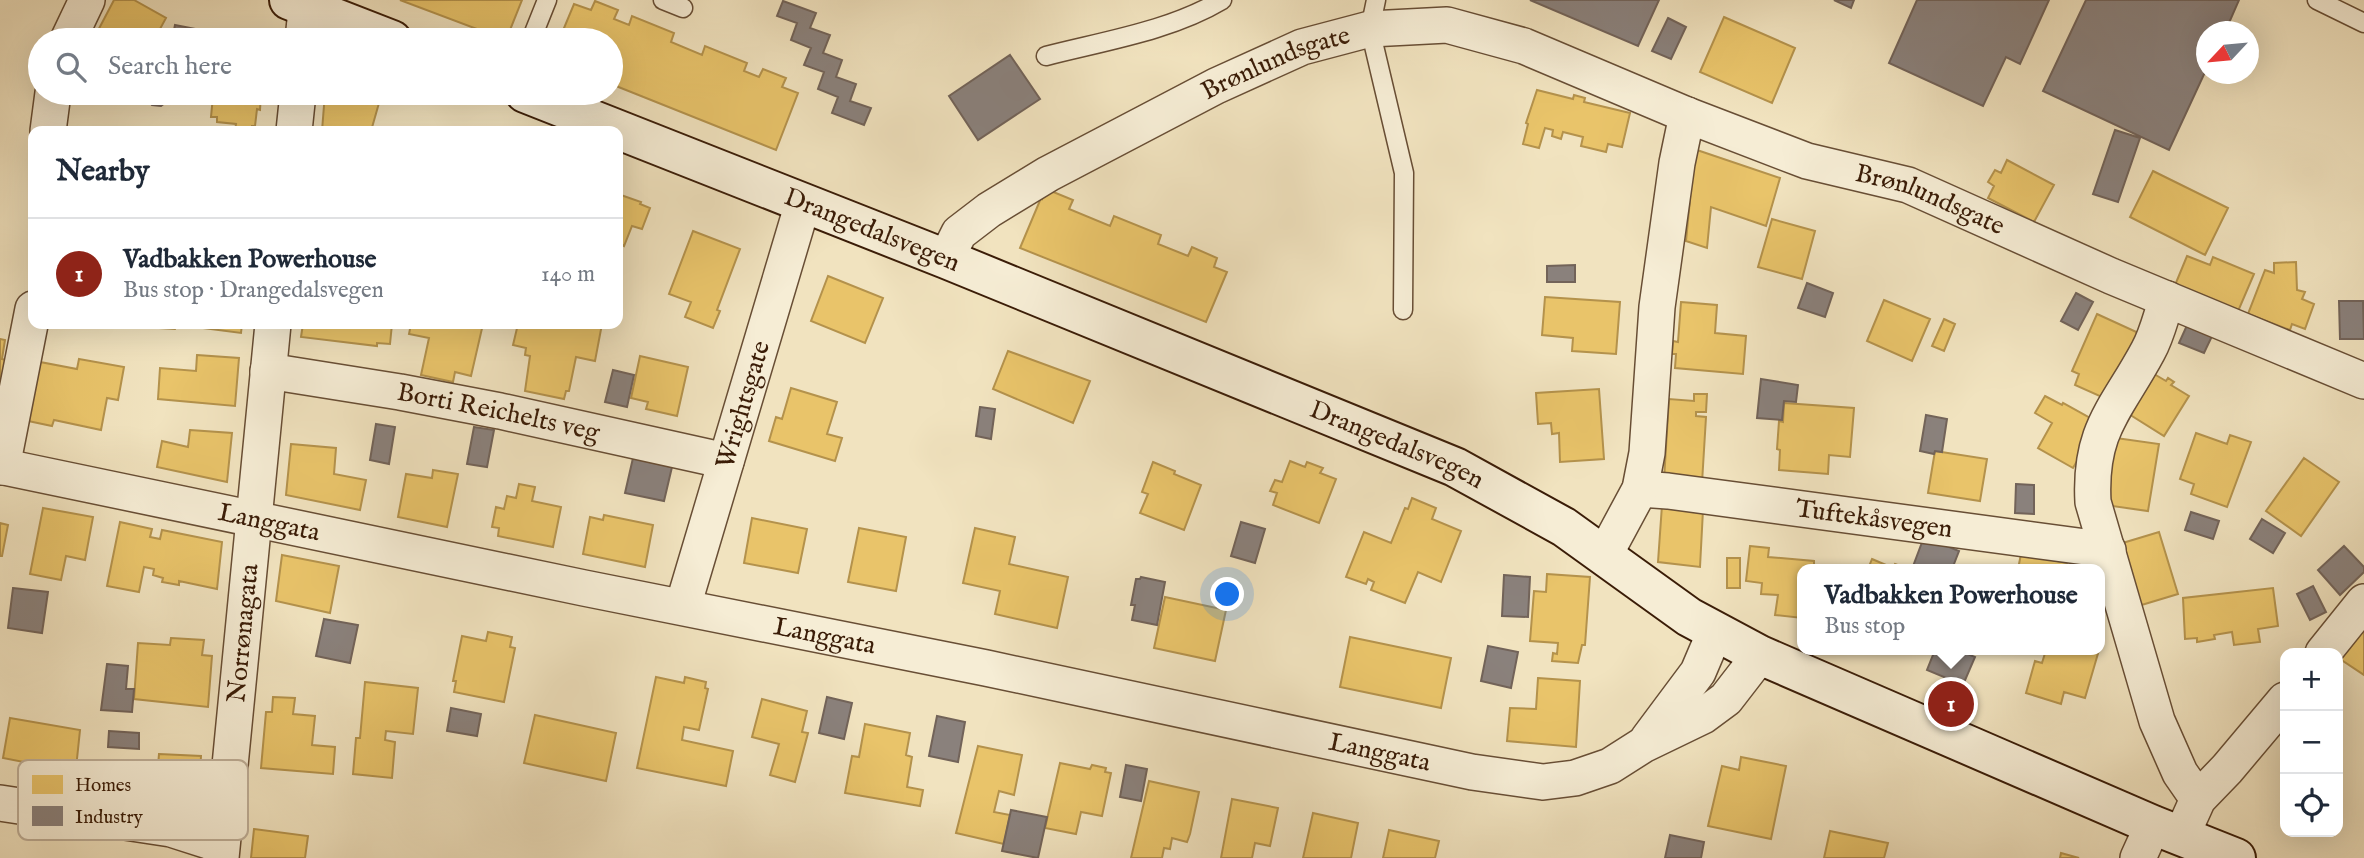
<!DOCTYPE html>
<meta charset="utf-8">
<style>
body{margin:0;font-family:"IM FELL English",serif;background:#f6f6f7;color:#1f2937}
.controls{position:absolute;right:21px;bottom:21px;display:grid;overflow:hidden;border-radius:14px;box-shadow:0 7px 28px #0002}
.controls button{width:63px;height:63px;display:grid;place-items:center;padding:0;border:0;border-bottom:2px solid #e0e1e3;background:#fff;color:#1f2937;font:35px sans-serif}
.compass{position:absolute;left:2196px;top:21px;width:63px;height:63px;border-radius:50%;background:#fff;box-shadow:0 7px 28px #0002;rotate:244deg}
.you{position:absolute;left:1228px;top:595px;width:24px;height:24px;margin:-18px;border:5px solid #fff;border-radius:50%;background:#1a73e8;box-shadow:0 0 0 10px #1a73e833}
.badge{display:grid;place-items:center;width:46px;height:46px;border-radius:50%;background:#8f2418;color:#fff;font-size:23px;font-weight:700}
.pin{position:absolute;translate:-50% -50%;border:4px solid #fff;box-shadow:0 2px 7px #0006}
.popup{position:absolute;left:1797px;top:564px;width:308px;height:91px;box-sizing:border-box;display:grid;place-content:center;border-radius:14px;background:#fff;filter:drop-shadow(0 2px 5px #0005);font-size:23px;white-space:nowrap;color:#747a83}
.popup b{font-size:26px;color:#1f2937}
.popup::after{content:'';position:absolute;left:50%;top:100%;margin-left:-14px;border:14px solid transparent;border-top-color:#fff}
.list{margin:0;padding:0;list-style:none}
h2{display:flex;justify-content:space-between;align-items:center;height:91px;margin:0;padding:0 28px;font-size:30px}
h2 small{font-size:23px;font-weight:400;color:#747a83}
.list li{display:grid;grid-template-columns:46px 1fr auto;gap:21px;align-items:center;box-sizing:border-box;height:112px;padding:0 28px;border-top:2px solid #e0e1e3}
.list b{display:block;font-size:26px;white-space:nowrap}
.list p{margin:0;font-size:23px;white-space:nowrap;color:#747a83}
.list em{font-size:23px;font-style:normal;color:#747a83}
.icon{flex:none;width:38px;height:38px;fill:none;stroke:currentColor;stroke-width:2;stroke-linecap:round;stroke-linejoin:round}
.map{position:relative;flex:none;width:2364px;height:858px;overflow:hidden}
.search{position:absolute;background:#fff;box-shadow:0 7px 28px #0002;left:28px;top:28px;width:595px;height:77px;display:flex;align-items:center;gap:18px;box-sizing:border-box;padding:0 24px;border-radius:38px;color:#747a83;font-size:26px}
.panel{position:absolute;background:#fff;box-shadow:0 7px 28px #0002;left:28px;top:126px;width:595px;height:203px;border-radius:14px}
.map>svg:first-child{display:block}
</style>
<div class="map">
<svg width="2364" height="858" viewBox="0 0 2364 858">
<rect width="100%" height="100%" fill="#f1e3bf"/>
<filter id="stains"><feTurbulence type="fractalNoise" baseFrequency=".00286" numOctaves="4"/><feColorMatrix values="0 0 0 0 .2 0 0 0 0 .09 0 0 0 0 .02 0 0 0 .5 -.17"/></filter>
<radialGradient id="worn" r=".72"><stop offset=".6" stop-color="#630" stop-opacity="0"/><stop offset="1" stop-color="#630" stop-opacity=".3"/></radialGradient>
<path fill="#e9c46a" stroke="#b4924c" stroke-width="2" d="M114,0H134L166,18L154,40H93Z
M400,0H522L506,40Z
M595,1L618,10L614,19L629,25L632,16L674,33L671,42L702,55L705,46L747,63L744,71L759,77L763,69L786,78L782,87L798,93L776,150L611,84V40H559L574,4L591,10Z
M1724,17L1795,48L1772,103L1700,72Z
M1537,90L1573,99L1574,95L1585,98L1584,102L1630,113L1622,147L1608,144L1606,152L1581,146L1583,137L1563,132L1561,139L1552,136L1553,130L1545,128L1539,148L1523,144L1528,124L1526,123Z
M219,93H261L260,110L257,109L255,126H252V131H235L236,124L217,122V117H211L213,96H219Z
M325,93H341L379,103L371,131H322Z
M1694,149L1780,178L1766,226L1711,207L1707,248L1686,241L1690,200L1687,199Z
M2007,160L2054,185L2034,222L1988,198L1994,186L1988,182L1995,170L2001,173Z
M2153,171L2228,208L2205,255L2130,217Z
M1046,189L1073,200L1069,209L1110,226L1114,216L1161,235L1158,244L1188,256L1192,247L1217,258L1214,267L1227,272L1206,322L1020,248L1041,198L1042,199Z
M618,194L641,202L640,204L650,208L642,229L632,226L624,246L618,243Z
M1772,219L1815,231L1802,279L1758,267Z
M693,231L740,249L717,310L720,311L713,328L685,317L691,302L669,294Z
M2187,256L2210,265L2213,257L2254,274L2236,316L2173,290Z
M2296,262L2297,290L2305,292L2302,299L2314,304L2305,329L2292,324L2290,330L2248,314L2265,270L2274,273V263Z
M828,276L883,298L865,343L811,321Z
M1545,297L1620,302L1616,354L1572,351L1573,338L1542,335Z
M1884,300L1930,319L1912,361L1867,341Z
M1681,302L1717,305L1715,333L1746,336L1743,374L1675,368L1676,354H1672L1673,341L1678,342Z
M2097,314L2143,335L2113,402L2075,385L2079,374L2072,371Z
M1944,319L1955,324L1944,351L1932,346Z
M143,324H242L241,333L203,328L176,327L175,329L143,327Z
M303,324H392L390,344L377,343V346L301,337Z
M411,324H483L471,376L455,372L453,382L421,375L429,338L409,334Z
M518,324H602L595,361L576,357L569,391H566L564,399L525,391L530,356L525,355L526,348L513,345Z
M0,339L5,340L2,359L6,360L0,397Z
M1008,351L1090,381L1073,423L993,389Z
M197,355L239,358L235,406L158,399L160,368L196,371Z
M640,356L688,367L677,416L646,409L648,402L631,398Z
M79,359L124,367L118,400L107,398L101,430L54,420L52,426L28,421L40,362L77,369Z
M2149,371L2166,381L2168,378L2174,382L2171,385L2189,396L2164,436L2124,411Z
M791,388L837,402L827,434L842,438L835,461L769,441L776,417L782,419Z
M1599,389L1604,459L1560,462L1559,433L1552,434L1551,423L1538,424L1536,393Z
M1694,394H1707L1706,412H1696V416L1706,417L1702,483L1664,480L1669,399L1694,401Z
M2045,396L2062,405L2063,403L2099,423L2073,468L2038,448L2052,423L2035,413Z
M1784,403L1854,408L1850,457L1829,455L1828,474L1779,470L1780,450L1777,449L1779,421L1783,422Z
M190,430L232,433L227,482L157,467L162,441L188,447Z
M2196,433L2227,444L2230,435L2251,442L2227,507L2191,494L2194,484L2180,479Z
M2116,438L2159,444L2148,511L2105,505Z
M291,444L336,448L334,474L366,480L360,510L286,495Z
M1935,451L1987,459L1980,501L1928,493Z
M2304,458L2339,482L2301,536L2266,511Z
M1290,461L1305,467L1307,462L1323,468L1320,473L1336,479L1319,523L1273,505L1277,493L1270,491L1275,480L1282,482Z
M1153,462L1175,471L1174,474L1201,485L1184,530L1140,513L1148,494L1142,492Z
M433,470L458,474L447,527L398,517L406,474L432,478Z
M519,484L535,487L532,501L561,507L553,547L498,536L499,528L492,527L496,507L504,509L507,496L516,498Z
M1412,498L1436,508L1432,519L1461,531L1441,582L1418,572L1405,603L1371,590L1374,582L1368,579L1366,584L1346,577L1364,532L1391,543L1405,508L1408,509Z
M1662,505L1703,510L1700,567L1658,562Z
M43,508L93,517L85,560L66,556L61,580L30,574Z
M604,515L653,525L645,567L583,554L590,517L603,520Z
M752,518L807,529L798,573L744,563Z
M120,522L152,529L150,537L160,539L162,530L222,542L217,589L179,581V585L162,582L163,578L153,575L154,569L144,567L139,592L107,586Z
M0,523L8,525L2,556H0Z
M859,528L906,537L896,591L848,582Z
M975,528L1015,537L1009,564L1068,577L1057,628L995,614L1000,591L963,583Z
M2159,532L2178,594L2135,607L2116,545Z
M1750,546L1769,548L1768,557L1814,561V569H1802V618L1775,615L1778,595L1761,594L1762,583L1746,581Z
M2021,554L2067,563L2066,569H2018Z
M282,555L339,566L330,613L276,601Z
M1727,558H1740V588H1727Z
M1872,559L1893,568L1895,564L1906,568L1868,569Z
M1547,574L1590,577L1585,645H1582L1578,663L1552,661L1553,653L1557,654L1558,643L1530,641L1534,591L1546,592Z
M2273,588L2278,626L2258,629L2260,642L2234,645L2232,632L2214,635L2215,639L2197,642V638L2185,639L2183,598Z
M1165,597L1226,610L1215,661L1154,648Z
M2364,624V675L2340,659Z
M488,632L512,637L510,647L515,648L504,702L454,692L456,681H453L462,636L486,641Z
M1350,637L1451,658L1441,708L1340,687Z
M171,638L204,640L202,655L212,656L208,707L134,699L138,643L170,645Z
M2046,650H2099L2085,698L2064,692L2061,704L2026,693L2035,661L2042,663Z
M656,677L684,683L685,677L706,682L705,688L708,689L699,730L684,727L682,740L733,751L726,786L637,768Z
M1538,678L1580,681L1576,747L1507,741L1510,708L1536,709Z
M365,682L418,688L413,734L386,731L385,740L395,742L392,778L353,774L356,738H360Z
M273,697L295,698L293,714L315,716L312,745L335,747L333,774L261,768L266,712H272Z
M762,699L807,711L802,732L808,733L795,782L770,775L779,744L752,737Z
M535,715L616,733L606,781L524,763Z
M10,718L80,730L75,778L27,771L29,763L3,758Z
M865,724L910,733L906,755L912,757L907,787L923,790L920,806L845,793L852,756L859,757Z
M978,746L1022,755L1014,795L999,791L994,812L1010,815L1004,844L956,833Z
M159,754L201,756L198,806L129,799L131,775L157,777Z
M1741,757L1786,766L1771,839L1708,826L1722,766L1739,770Z
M1060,763L1090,769L1092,765L1106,768L1105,772L1111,773L1102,816L1081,812L1076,834L1045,828Z
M1149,781L1199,792L1190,834L1187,842L1172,838L1170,849L1164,848L1162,858H1131Z
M1232,799L1278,808L1270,846L1255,843L1252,858H1221Z
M1313,813L1358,823L1351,858H1303Z
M254,829L308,836L305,858H251Z
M1389,830L1439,841L1435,858H1383Z
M1830,831L1888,843L1884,858H1824Z
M2061,853L2079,858H2060Z"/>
<path fill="#8a817c" stroke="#726359" stroke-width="2" d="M1530,0H1659L1638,46Z
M1834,0H1854L1851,8Z
M1917,0H2049L2020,64L2006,57L1983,106L1889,63Z
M2086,0H2239L2225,32H2206V70L2169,150L2043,91Z
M783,1L816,13L810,28L830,35L823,53L842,60L836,77L856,84L850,101L871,108L864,125L832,113L838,97L818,89L824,72L804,65L811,48L791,40L797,23L777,16Z
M1668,18L1686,27L1671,59L1652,51Z
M175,25L211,32L209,40H172Z
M1010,55L1040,99L978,140L949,96Z
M145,93H171L170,99L161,106L152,105L145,96Z
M2115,130L2140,138L2118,202L2093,194Z
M1575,265V282H1547V266Z
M1807,283L1833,293L1825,317L1798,308Z
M2076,293L2093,302L2078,330L2061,321Z
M2339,301H2363L2364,339H2340Z
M2188,323L2213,334L2204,353L2179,343Z
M613,370L634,375L627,407L605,402Z
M1761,379L1798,385L1796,402L1784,401L1782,420L1757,418Z
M980,407L995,409L991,439L976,436Z
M1926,415L1947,419L1942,452L1935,451L1934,454L1920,451Z
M376,424L395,427L389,464L370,460Z
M474,427L494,430L487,467L467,464Z
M633,458L672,467L664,501L625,493Z
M2016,484L2034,485V514L2015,513Z
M2191,512L2219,521L2213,539L2185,530Z
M2262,519L2285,533L2273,553L2250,539Z
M1241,522L1265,529L1255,563L1231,556Z
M1924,537L1959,551L1952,569H1912Z
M2344,546L2364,567V572L2340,595L2318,570Z
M1504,575L1530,577L1528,617L1502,616Z
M1141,577L1165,582L1157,625L1132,620L1135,605H1131L1136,579H1140Z
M2313,586L2326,612L2310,620L2297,594Z
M13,588L48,592L42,633L8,628Z
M324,619L358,625L350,663L316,656Z
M1488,646L1518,652L1511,688L1481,681Z
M1935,650H1958L1975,657L1963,685L1927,670Z
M107,664L128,666L126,689H134L132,712L101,710Z
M827,697L852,703L844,739L819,733Z
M451,708L481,714L477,736L447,731Z
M937,716L965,722L958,762L929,756Z
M109,731L139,733V749L108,747Z
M1126,765L1147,769L1141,801L1120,797Z
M1011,810L1047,817L1038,858L1002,851Z
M1670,835L1704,842L1701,858H1665Z"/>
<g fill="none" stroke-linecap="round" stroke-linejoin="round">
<g stroke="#684e35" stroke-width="21">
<path id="lane" d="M663,0L683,8
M1376,0L1370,29L1404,173L1403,310
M2317,0L2364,23
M531,40L547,0
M1046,56C1104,41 1170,31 1222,0"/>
</g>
<g stroke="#684e35" stroke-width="38">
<g id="street">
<path d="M68,40L87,0"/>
<path d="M303,40L307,0"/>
<path d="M48,131L53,93"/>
<path d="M294,131L298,93"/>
<path id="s1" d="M946,259L959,233L989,210L1048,174L1216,86L1302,47L1370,29L1447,25L1524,46L1687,115L1807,161L1908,185L2111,276L2364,381"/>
<path d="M2167,299C2161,316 2157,335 2148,351C2117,409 2089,429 2093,502L2157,721L2180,773L2198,799"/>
<path id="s2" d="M268,371L400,392L500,411L726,461"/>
<path id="s3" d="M0,466L584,588L986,668L1472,772L1543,782L1575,778L1610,766L1643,745L1703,716L1726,699L1760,655"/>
<path d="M2,467L33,309"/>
<path id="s4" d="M1640,489L1668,491L2108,550"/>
<path d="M1605,554L1640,489L1647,453L1657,307L1677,163L1687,115"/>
<path id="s5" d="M683,606L803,203"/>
<path d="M2323,653L2364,602"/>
<path d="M1648,739L1698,672L1715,632"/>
<path d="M0,803L171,829L221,845"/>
<path d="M2189,819L2198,799L2227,769L2285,700"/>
<path id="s6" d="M221,858L273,324"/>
<path d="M2138,858L2153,825"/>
</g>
</g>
<g stroke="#3a1c07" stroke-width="42">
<g id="secondary">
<path d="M289,0L392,40"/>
<path id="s7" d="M525,93L946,259L1455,467L1564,527L1689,617L1760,655L2153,825L2236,858"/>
</g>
</g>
<use href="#lane" stroke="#f6edd5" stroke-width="18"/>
<use href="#street" stroke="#f6edd5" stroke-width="35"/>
<use href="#secondary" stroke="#f6edd5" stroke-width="38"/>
</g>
<g text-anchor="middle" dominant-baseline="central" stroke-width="7" stroke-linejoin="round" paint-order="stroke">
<g font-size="26" fill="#3a1c07" stroke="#f6edd5">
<text stroke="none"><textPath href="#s1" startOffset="390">Brønlundsgate</textPath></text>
<text stroke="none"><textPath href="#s1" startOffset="1082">Brønlundsgate</textPath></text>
<text stroke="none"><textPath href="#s7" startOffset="373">Drangedalsvegen</textPath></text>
<text stroke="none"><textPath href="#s5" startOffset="210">Wrightsgate</textPath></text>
<text stroke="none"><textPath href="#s2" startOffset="234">Borti Reichelts veg</textPath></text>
<text stroke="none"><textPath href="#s7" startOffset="940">Drangedalsvegen</textPath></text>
<text stroke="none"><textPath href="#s4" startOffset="236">Tuftekåsvegen</textPath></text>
<text stroke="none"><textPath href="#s3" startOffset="275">Langgata</textPath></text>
<text stroke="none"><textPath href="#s6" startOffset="226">Norrønagata</textPath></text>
<text stroke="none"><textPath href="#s3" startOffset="842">Langgata</textPath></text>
<text stroke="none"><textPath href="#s3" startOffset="1409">Langgata</textPath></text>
</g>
</g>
<rect x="18" y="760" width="230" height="80" rx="10" fill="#f6edd5" stroke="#beae97" stroke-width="2"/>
<rect x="32" y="775" width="31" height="19" fill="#e9c46a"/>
<rect x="32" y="806" width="31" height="20" fill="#8a817c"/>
<g font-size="19" fill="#3a1c07">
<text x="75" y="791">Homes</text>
<text x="75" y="823">Industry</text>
</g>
<rect width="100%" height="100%" filter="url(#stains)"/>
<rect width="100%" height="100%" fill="url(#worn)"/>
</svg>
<div class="controls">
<button>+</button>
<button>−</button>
<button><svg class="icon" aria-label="locate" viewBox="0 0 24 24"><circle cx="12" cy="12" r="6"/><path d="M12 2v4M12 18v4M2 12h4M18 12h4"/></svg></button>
</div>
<svg class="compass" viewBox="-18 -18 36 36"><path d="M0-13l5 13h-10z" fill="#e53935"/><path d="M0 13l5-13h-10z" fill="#747a83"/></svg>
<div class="you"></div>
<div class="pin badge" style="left:1951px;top:704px">1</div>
<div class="popup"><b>Vadbakken Powerhouse</b>Bus stop</div>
<div class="search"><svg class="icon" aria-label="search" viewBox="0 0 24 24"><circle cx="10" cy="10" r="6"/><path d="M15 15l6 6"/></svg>Search here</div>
<section class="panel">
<h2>Nearby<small></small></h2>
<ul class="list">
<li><span class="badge">1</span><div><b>Vadbakken Powerhouse</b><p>Bus stop · Drangedalsvegen</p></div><em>140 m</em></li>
</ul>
</section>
</div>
